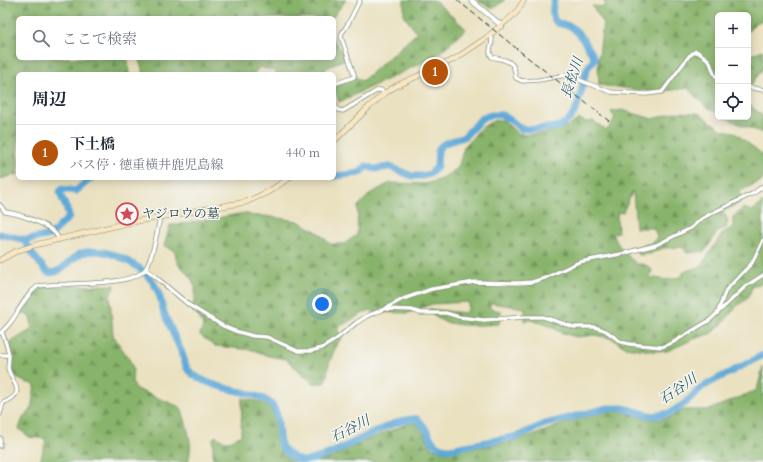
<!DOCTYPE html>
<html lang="ja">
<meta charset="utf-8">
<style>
body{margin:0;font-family:Cardo,"Noto Serif JP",serif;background:#f2f2f3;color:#1f2937}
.controls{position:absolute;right:12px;top:12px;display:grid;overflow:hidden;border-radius:6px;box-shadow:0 2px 10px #0003}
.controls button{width:36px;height:36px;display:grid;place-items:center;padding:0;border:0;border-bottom:1px solid #e0e1e3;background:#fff;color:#1f2937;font:20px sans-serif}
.you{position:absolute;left:322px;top:304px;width:14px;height:14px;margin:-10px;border:3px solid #fff;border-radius:50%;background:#1a73e8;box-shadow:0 0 0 6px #1a73e833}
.badge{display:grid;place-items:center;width:26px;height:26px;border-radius:50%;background:#b45309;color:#fff;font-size:13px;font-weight:700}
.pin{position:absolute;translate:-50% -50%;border:2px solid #fff;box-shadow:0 1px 4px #0006}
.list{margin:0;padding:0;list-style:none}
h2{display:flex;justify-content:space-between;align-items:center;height:52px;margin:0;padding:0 16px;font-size:17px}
h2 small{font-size:13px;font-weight:400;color:#747a83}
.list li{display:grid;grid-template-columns:26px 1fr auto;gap:12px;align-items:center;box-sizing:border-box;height:56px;padding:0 16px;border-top:1px solid #e0e1e3}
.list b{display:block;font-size:15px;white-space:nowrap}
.list p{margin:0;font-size:13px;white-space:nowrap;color:#747a83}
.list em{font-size:13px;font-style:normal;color:#747a83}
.icon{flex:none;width:22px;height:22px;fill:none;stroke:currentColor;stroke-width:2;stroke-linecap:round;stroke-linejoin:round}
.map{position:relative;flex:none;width:763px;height:462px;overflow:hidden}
.search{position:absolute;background:#fff;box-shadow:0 2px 10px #0003;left:16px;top:16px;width:320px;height:44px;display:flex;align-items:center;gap:10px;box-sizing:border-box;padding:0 14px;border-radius:6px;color:#747a83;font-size:15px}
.panel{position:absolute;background:#fff;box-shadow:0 2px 10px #0003;left:16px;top:72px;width:320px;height:108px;border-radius:6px}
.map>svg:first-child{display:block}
</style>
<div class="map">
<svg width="763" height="462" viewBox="0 0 763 462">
<defs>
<pattern id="forest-firs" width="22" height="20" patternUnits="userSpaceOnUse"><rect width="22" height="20" fill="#88b36b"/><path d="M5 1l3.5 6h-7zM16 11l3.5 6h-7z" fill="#6f9359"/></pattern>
</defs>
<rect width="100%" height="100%" fill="#f6f6f2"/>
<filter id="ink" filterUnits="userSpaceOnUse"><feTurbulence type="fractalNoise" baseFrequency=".025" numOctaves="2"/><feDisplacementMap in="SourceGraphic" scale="8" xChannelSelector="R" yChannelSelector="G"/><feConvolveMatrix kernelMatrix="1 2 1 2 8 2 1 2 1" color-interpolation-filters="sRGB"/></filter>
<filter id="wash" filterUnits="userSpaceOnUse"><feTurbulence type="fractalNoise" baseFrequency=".012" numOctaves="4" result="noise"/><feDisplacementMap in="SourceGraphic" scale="16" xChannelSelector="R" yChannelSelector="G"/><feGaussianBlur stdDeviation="0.9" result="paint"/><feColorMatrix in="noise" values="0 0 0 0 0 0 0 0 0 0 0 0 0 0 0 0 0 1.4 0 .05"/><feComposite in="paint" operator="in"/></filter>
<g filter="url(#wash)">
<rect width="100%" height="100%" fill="#eae1c0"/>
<path fill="url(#forest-firs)" stroke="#547850" d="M0,0H346L332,18H18V58H126L128,60L129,74H18V174L0,179Z
M404,0H434L466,29L436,56L339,102L334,86L353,75L362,81L417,33L404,16Z
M477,0H505L492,9Z
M605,0H763V20L755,23L748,32V15H718V113L705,106L687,88L657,92L599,85L598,64L603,22L592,6L604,7Z
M334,38L345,59L326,68L323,74H275L277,71L259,67L254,74H144L138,58H334Z
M763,50V68L748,89V56Z
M748,104L763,116V133L739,124L725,117H748Z
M622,110L653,119L676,112L699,113L722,130L734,132L763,155V180L740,191V203L723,212L728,220L726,228L718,231L705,251L687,253L683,247L663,248L650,254L639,255L636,247L652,243L657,237L654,228H636L633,191L623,212L617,213L618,232L612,234L620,247L636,264C643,264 647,264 652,270L650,277C664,280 670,281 683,276V272L701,266L723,233L733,227V217L743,208L752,211L763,202V283L753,286L747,299L737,306L722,324L710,334L694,339L667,351H652L625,347L611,338L594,335L577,337L562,333L545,324L530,320L525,321V308L490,303V309L501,311L499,324C482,325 452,328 437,318C434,316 431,312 429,309L465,313L468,309V302L432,304L408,313L373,312L370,310C358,315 348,322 337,328L342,337C337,345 332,354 329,364C326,373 330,374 324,383H313L286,359L269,356L253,350L215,346L200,335L203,326L199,317L192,308L195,298V286L189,275L177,263L175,251L164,246L170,225H176L245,213L253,216H265L298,221L319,233L330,244H344L357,235L358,206L371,193L390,183L425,184L439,180L458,168L464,147L481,128L493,121L503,120L517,133L525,135L546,133L569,126L579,119L586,122L593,121L607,130L615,118L611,112Z
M115,285L110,296L113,335L129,359L133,368L132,382L136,389L180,407L182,410C187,427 194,444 188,462H40L46,439L29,437L19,429L23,418L31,410L35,385C30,383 23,382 19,379C9,372 11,353 11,342L31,330C33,319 29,314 18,311L31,295L43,287Z
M763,367V462H317L331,458L359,443L410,423H416L421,428L432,448L446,452L506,443L537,434L573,420L609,411H621L642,417L657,420L672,417L683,410H709L757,390Z
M242,398C250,400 259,401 266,405C283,416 267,456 296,462H213V438L217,436C225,445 233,440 241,435Z"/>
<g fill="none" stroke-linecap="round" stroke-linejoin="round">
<path stroke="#5ea9d7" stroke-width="1" d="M291,456L293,462"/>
<path stroke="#5ea9d7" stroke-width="7" d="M334,176L360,173L366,166L375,169L390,167L412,176H422L430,174L437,167L438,150L441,146L445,143L464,137L482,118L491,115H502L512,121L521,129C532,129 554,130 563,124C582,113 580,86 587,69C589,65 592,62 595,59C589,49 580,32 570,26C564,24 557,25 554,19C551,13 553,6 554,0
M0,234L26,240L51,235L69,217C68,208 62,202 60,192L62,189L76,191L91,178
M24,240L34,256L47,272C60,277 71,257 82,253C102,247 123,257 139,268C148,275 157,286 160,297C162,303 162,309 165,315C170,327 176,340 182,353C184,358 185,366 188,370C201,384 229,389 247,393C255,396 265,397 271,404C282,417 276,431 281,445C284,452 295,459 302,461C323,462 373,430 396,423C403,421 410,418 417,419C432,430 427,449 450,449L518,436L545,424L608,408H623L653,416L670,413L684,404L702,387L763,355"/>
</g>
</g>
<g filter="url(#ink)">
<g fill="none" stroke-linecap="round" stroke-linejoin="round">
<g stroke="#848f7a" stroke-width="5">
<path id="minor" d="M491,35C495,45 486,50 492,57C498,59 509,59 513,66C515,69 515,74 516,78L522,81L539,80L566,75L611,92L646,94L662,92L689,56L696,51C700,54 706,57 709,61C713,67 712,74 718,79
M334,86L337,83L354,77V74L341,37L342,33L348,24L360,0
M748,87L763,90
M334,103L338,110L343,111L378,90H381L385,93
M0,205L5,212C19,214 55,225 59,240
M146,269L189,305L223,326L235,331L253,336L267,337L298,351H311L322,348L335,340L356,323L367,316L384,309L403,299L432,289L475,282L519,283L532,282L545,278L579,262L621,254L656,245L691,228L701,219L712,213L754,193L763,186
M386,309L412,310L420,313H446L459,317L484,320L525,317H543L574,327H594L601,329L606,331L621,342L629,344L662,347L672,343L710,320L746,286L763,275
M718,311L726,290L752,263L763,240
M0,333C17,321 21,298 38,286C61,282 134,288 146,268C153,257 156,237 159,223V217
M0,355H9
M0,414L3,403C29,392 11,383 8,368C8,364 9,360 9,356C8,348 5,340 2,332
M0,438V446"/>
</g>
<g stroke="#848f7a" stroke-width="6">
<path id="tertiary" d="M471,0L502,26"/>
</g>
<g stroke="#848f7a" stroke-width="6">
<path id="secondary" d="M334,141L369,107L385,93L396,86L455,59L486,38L516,13L524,0
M0,260L17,251L35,245L127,223L246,202L268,192L289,178"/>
</g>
<use href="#minor" stroke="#fff" stroke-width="3.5"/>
<use href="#tertiary" stroke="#fff" stroke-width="4.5"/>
<use href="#secondary" stroke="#f9e7c3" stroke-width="5"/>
<path stroke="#1f3d34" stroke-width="1" stroke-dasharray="6 3" stroke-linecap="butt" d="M457,0L522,53L609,121"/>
</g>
</g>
<defs>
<g id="sight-ring" transform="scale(1.15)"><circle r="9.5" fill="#f6f6f2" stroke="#d1495b" stroke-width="1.5"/><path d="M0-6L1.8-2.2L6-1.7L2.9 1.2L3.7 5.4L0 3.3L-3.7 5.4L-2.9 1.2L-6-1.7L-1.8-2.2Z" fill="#d1495b"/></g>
</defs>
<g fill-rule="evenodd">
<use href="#sight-ring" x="127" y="214"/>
</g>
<g text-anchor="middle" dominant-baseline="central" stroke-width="3" stroke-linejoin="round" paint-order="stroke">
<g font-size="13" fill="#1f3d34" stroke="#f6f6f2" text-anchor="start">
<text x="142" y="214">ヤジロウの墓</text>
</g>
<g font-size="14" font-style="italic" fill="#325d65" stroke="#f6f6f2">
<text transform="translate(572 78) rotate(-71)">長松川</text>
<text transform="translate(678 389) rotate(-34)">石谷川</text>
<text transform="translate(350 429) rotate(-27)">石谷川</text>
</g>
</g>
</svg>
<div class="controls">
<button>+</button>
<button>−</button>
<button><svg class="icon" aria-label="locate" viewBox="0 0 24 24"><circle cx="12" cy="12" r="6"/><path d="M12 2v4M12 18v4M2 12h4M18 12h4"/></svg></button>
</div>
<div class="you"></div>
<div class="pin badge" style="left:435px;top:72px">1</div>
<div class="search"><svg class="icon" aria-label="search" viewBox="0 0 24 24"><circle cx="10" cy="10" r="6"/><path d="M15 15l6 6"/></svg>ここで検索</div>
<section class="panel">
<h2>周辺<small></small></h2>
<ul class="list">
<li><span class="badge">1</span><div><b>下土橋</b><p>バス停 · 徳重横井鹿児島線</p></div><em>440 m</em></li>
</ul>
</section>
</div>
